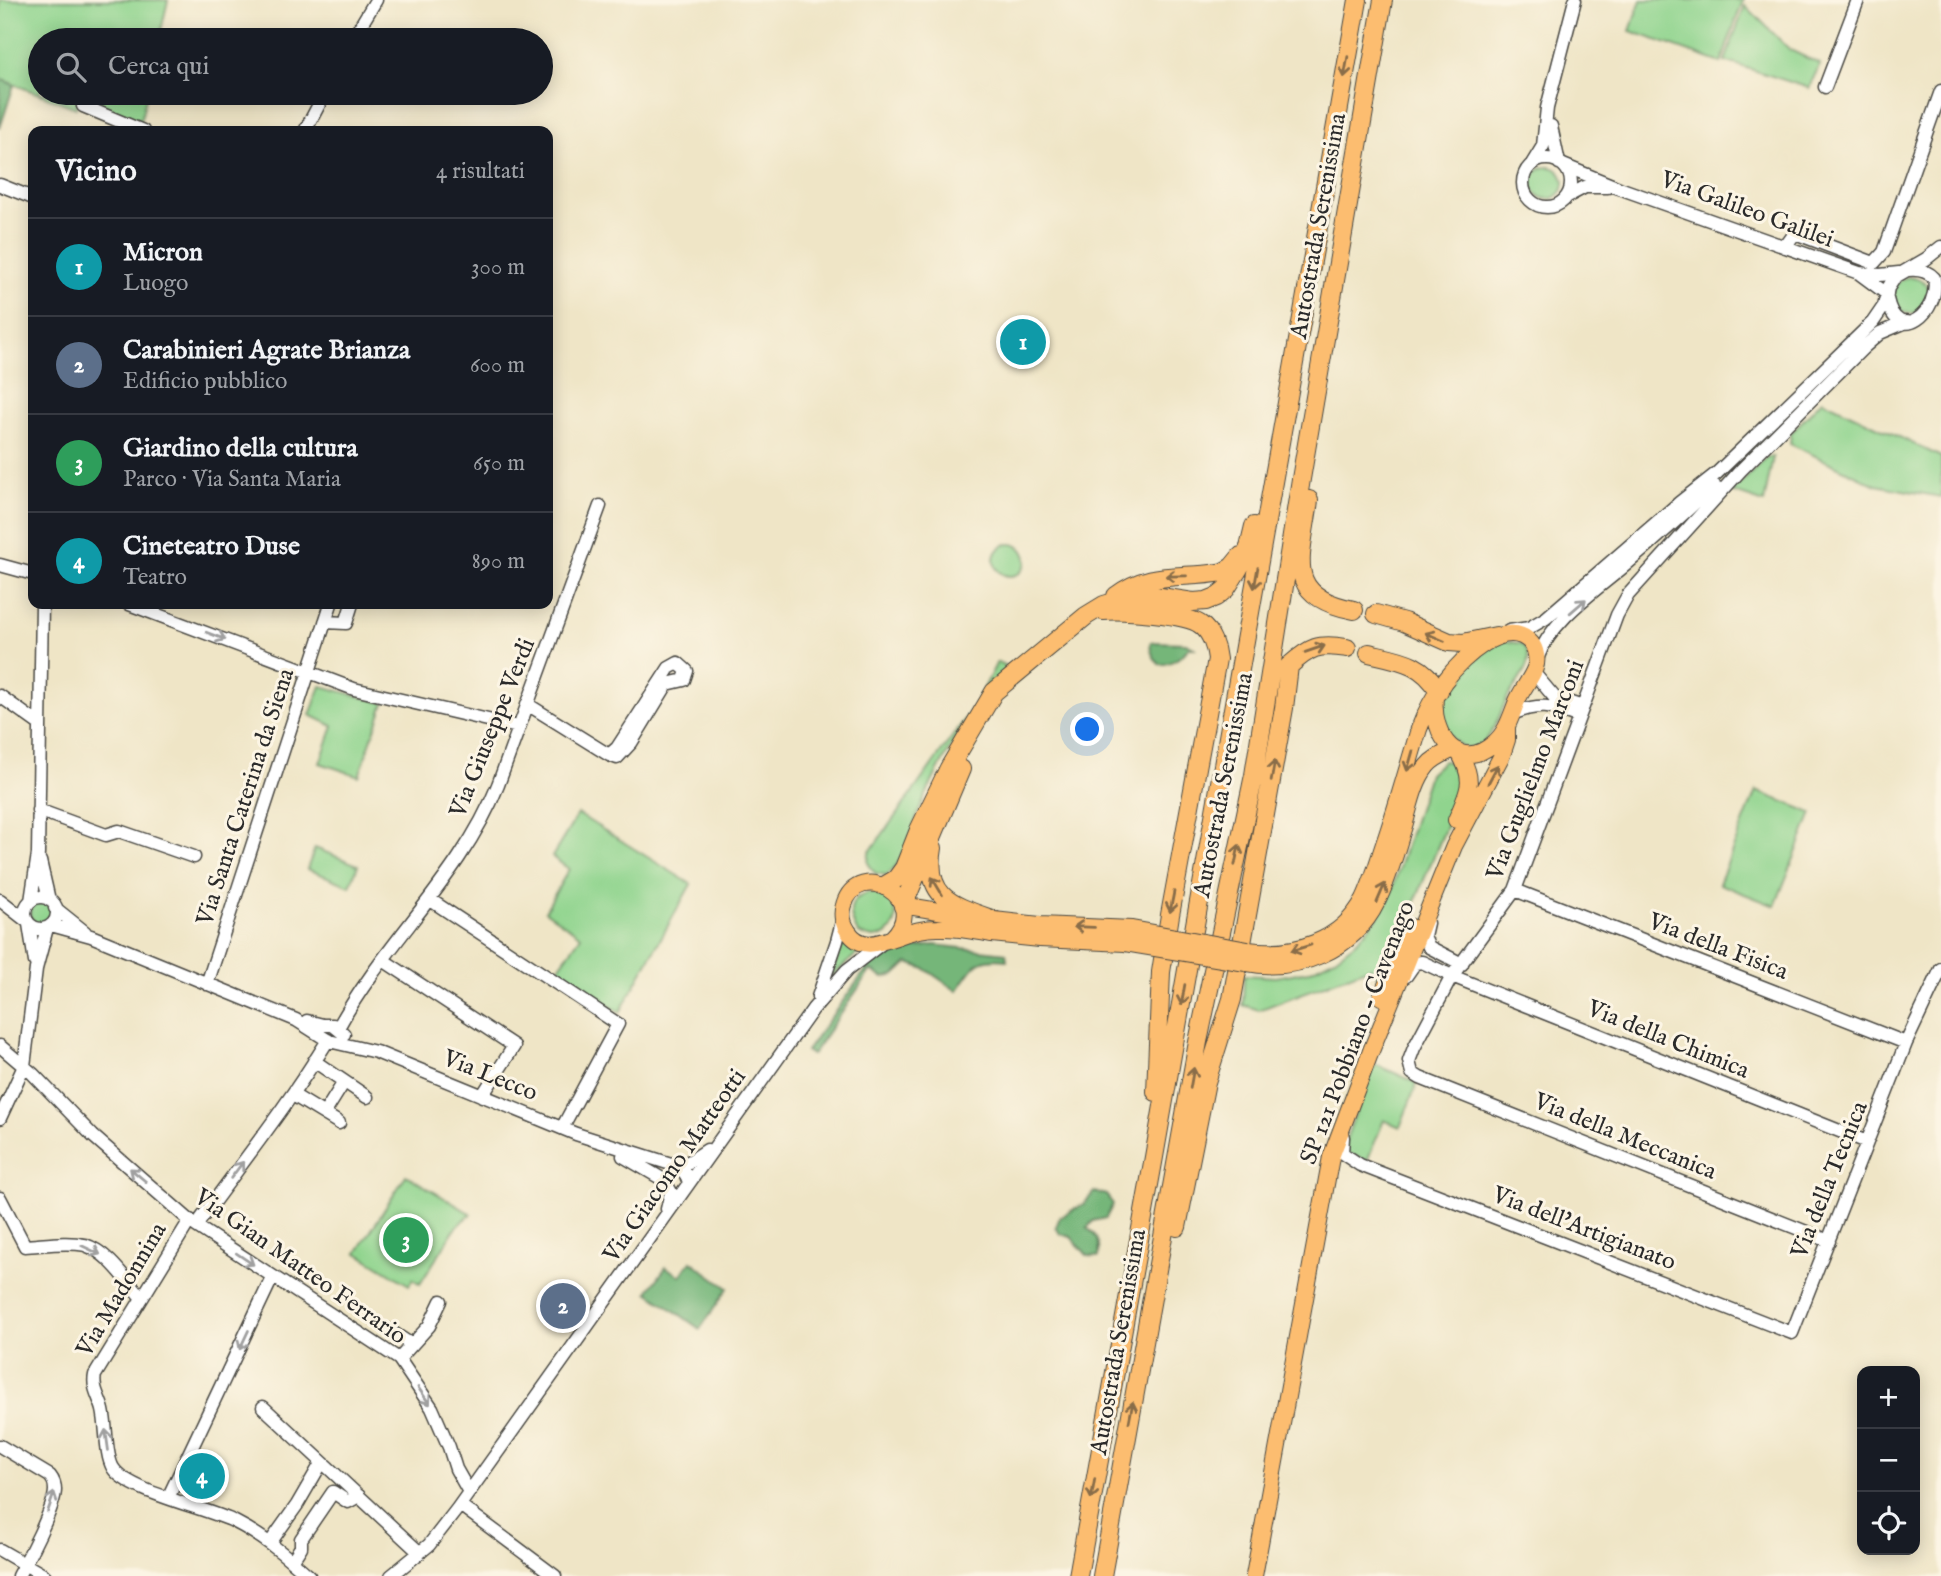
<!DOCTYPE html>
<html lang="it">
<meta charset="utf-8">
<style>
body{margin:0;font-family:"IM FELL English",serif;background:#242831;color:#f1f3f6}
.controls{position:absolute;right:21px;bottom:21px;display:grid;overflow:hidden;border-radius:14px;box-shadow:0 4px 18px #0003}
.controls button{width:63px;height:63px;display:grid;place-items:center;padding:0;border:0;border-bottom:2px solid #363941;background:#171b24;color:#f1f3f6;font:35px sans-serif}
.you{position:absolute;left:1088px;top:730px;width:24px;height:24px;margin:-18px;border:5px solid #fff;border-radius:50%;background:#1a73e8;box-shadow:0 0 0 10px #1a73e833}
.badge{display:grid;place-items:center;width:46px;height:46px;border-radius:50%;background:#ea580c;color:#fff;font-size:23px;font-weight:700}
.pin{position:absolute;translate:-50% -50%;border:4px solid #fff;box-shadow:0 2px 7px #0006}
.list{margin:0;padding:0;list-style:none}
h2{display:flex;justify-content:space-between;align-items:center;height:91px;margin:0;padding:0 28px;font-size:30px}
h2 small{font-size:23px;font-weight:400;color:#9ea1a6}
.list li{display:grid;grid-template-columns:46px 1fr auto;gap:21px;align-items:center;box-sizing:border-box;height:98px;padding:0 28px;border-top:2px solid #363941}
.list b{display:block;font-size:26px;white-space:nowrap}
.list p{margin:0;font-size:23px;white-space:nowrap;color:#9ea1a6}
.list em{font-size:23px;font-style:normal;color:#9ea1a6}
.icon{flex:none;width:38px;height:38px;fill:none;stroke:currentColor;stroke-width:2;stroke-linecap:round;stroke-linejoin:round}
.map{position:relative;flex:none;width:1941px;height:1576px;overflow:hidden}
.search{position:absolute;background:#171b24;box-shadow:0 4px 18px #0003;left:28px;top:28px;width:525px;height:77px;display:flex;align-items:center;gap:18px;box-sizing:border-box;padding:0 24px;border-radius:38px;color:#9ea1a6;font-size:26px}
.panel{position:absolute;background:#171b24;box-shadow:0 4px 18px #0003;left:28px;top:126px;width:525px;height:483px;border-radius:14px}
.map>svg:first-child{display:block}
</style>
<div class="map">
<svg width="1941" height="1576" viewBox="0 0 1941 1576">
<rect width="100%" height="100%" fill="#fcf5e5"/>
<filter id="ink" filterUnits="userSpaceOnUse"><feTurbulence type="fractalNoise" baseFrequency=".0143" numOctaves="2"/><feDisplacementMap in="SourceGraphic" scale="14" xChannelSelector="R" yChannelSelector="G"/><feConvolveMatrix kernelMatrix="1 2 1 2 8 2 1 2 1" color-interpolation-filters="sRGB"/></filter>
<filter id="wash" filterUnits="userSpaceOnUse"><feTurbulence type="fractalNoise" baseFrequency=".00686" numOctaves="4" result="noise"/><feDisplacementMap in="SourceGraphic" scale="28" xChannelSelector="R" yChannelSelector="G"/><feGaussianBlur stdDeviation="1.57" result="paint"/><feColorMatrix in="noise" values="0 0 0 0 0 0 0 0 0 0 0 0 0 0 0 0 0 1.4 0 .05"/><feComposite in="paint" operator="in"/></filter>
<g filter="url(#wash)">
<rect width="100%" height="100%" fill="#efe5c6"/>
<path fill="#90d48e" stroke="#5e805c" stroke-width="2" d="M0,0H168L159,40H40V93H147L140,123L79,102L76,108L0,79Z
M1641,0H1743L1721,63L1630,31Z
M1745,5L1790,50L1820,64L1809,88L1725,61Z
M1532 183a16 16 0 1 1 32 0a16 16 0 1 1-32 0Z
M1893 295a18 18 0 1 1 36 0a18 18 0 1 1-36 0Z
M1822,400L1941,457V497L1876,485L1790,444L1791,433Z
M1767,457H1773L1764,503L1732,492Z
M994 560a16 16 0 1 1 32 0a16 16 0 1 1-32 0Z
M1501,640L1522,644C1526,648 1529,652 1528,659C1528,671 1514,686 1508,697C1499,713 1487,761 1460,745C1454,742 1449,734 1444,730L1442,696L1467,665Z
M997,662L1009,667C978,694 939,765 922,804C911,826 908,861 886,875L875,873L868,863L869,853L977,702Z
M321,686L384,703L359,776L320,763L333,726L310,715Z
M1443,761L1450,762L1459,769L1461,791L1383,978L1378,976L1371,967L1259,1010L1243,1005L1244,975L1276,977L1309,971L1335,958L1358,940L1377,918L1390,896L1429,774Z
M1756,791L1812,813L1775,906L1719,884Z
M578,814L691,884L620,1012L555,973L581,936L545,911L569,869L552,857Z
M315,848L358,865L350,886L307,869Z
M870,892C902,892 905,935 874,938C870,938 863,935 858,933C848,915 846,899 870,892Z
M30 913a11 11 0 1 1 22 0a11 11 0 1 1-22 0Z
M846,939L860,951L830,978L843,943Z
M1377,1065L1417,1083L1400,1127L1384,1120L1367,1161L1347,1153L1345,1142L1372,1068Z
M406,1175L471,1214L456,1227L420,1284L413,1279L409,1285L357,1253Z"/>
<path fill="#74b679" stroke="#507052" stroke-width="2" d="M0,79L14,85L0,128Z
M1151,642L1186,643L1194,648H1188C1184,656 1168,666 1159,664C1154,658 1148,650 1151,642Z
M934,945L1006,953L1007,960C974,956 975,967 957,991L925,969L908,963L895,975L883,978L871,970L812,1055L806,1051L871,963L891,952Z
M1094,1192L1106,1195L1113,1204L1106,1218L1093,1221L1087,1228C1099,1237 1100,1242 1099,1257L1088,1256L1071,1237L1060,1234L1056,1227L1060,1217L1084,1204Z
M691,1261L728,1288L700,1329L648,1292L666,1267L680,1276Z"/>
</g>
<g filter="url(#ink)">
<g fill="none" stroke-linecap="round" stroke-linejoin="round">
<g stroke="#484742" stroke-width="15">
<path id="minor" d="M352,40L376,0
M1825,87L1858,0
M83,106L143,131
M1551,126L1559,163
M305,131L325,93
M1523 183a24 24 0 1 1 48 0a24 24 0 1 1-48 0Z
M1532,164L1543,146L1547,108L1575,0
M1563,165L1619,188L1859,273L1880,275L1899,273
M0,185L33,198
M1568,196L1585,187H1608
M1785,247L1795,233L1874,263L1884,252L1941,91
M1860,274L1887,294
M1887,299C1898,348 1941,311 1934,278C1927,270 1918,269 1908,270
M0,565L33,574
M129,604L354,689L518,727
M325,622L346,623L352,604
M1509,631L1529,628L1546,618L1679,503L1717,473L1873,322L1884,306L1888,288L1895,277L1926,259L1941,247
M1537,659C1552,618 1597,590 1629,562C1658,537 1686,512 1714,485
M678,663L687,671L684,680L667,684L631,743L617,758L609,755L617,748L669,668Z
M1533,672L1555,698L1583,707
M0,696L39,724
M527,704L609,755
M1512,714C1541,702 1550,706 1579,717
M38,810L106,835L119,831L194,857
M40,861L49,900
M1515,890L1906,1043
M25 913a16 16 0 1 1 32 0a16 16 0 1 1-32 0Z
M429,899L618,1024L562,1128
M0,900L27,921
M31,901L38,854L42,604
M55,908L85,932
M1427,923L1424,936L1429,947L1462,964
M29,924L35,962
M51,925L91,936L296,1020L329,1041L376,1052L576,1134L671,1164L685,1173L689,1183
M383,960L514,1046L482,1096
M1406,976L1415,963L1422,962L1452,976L1867,1142
M207,984L331,604
M818,997L837,941L843,918
M307,1021L323,1025H333L344,1034
M338,1028C384,943 462,876 498,785L600,506
M0,1046L33,1074L93,1136L196,1226L399,1359L432,1408L449,1447L456,1469L469,1492
M314,1061L367,1097
M293,1095L339,1123
M324,1114L344,1082
M0,1118L24,1066L36,969L47,928
M1343,1137L1342,1153L1360,1165L1792,1333L1906,1043L1941,969
M623,1156L664,1180L671,1192L667,1209
M671,1164L689,1162L707,1150
M0,1198L25,1246C44,1245 66,1241 85,1245C108,1252 126,1280 141,1297
M190,1220L95,1375C92,1388 100,1398 103,1410C107,1426 105,1455 113,1468C128,1492 208,1508 235,1522C263,1536 285,1555 309,1576
M196,1226C241,1164 288,1105 328,1040
M1829,1241L1420,1078L1412,1073L1409,1061L1414,1048L1452,976L1515,890L1617,615L1628,595L1741,470L1864,347L1880,333L1906,322
M389,1330L412,1345
M399,1359L429,1326L441,1301
M263,1407L420,1553
M0,1446L50,1476C54,1481 55,1484 55,1490C55,1507 27,1560 18,1576
M168,1498L272,1278
M460,1505L555,1576
M270,1543L297,1505L322,1462
M0,1550L45,1576
M292,1561L301,1547V1539L333,1492L348,1502L359,1496
M391,1576L429,1545L457,1509L813,1009L847,970L881,944"/>
</g>
<g stroke="#484742" stroke-width="18">
<path id="major" d="M1456,820C1469,790 1476,781 1458,751
M902,905L975,917
M892,938C932,899 858,857 844,905C841,914 843,924 848,931C861,951 879,943 896,937C909,932 924,928 938,928C956,927 974,931 992,934
M1248,950C1294,956 1341,942 1364,899C1373,880 1379,858 1386,838C1398,802 1408,766 1419,729C1425,713 1434,696 1444,682C1460,661 1506,614 1531,643C1536,649 1538,660 1535,668C1531,679 1522,689 1517,701C1511,716 1507,732 1494,743C1459,774 1431,735 1435,698
M1246,963C1298,973 1353,951 1377,902C1389,878 1396,851 1404,826C1410,806 1414,782 1427,766C1434,757 1444,754 1454,749
M1381,997L1411,927
M1254,1576L1331,1157L1371,1051L1454,846L1502,755L1507,740V727"/>
</g>
<g stroke="#484742" stroke-width="20">
<path id="highway" d="M1309,500C1302,557 1281,596 1354,610
M1116,596C1151,569 1183,580 1223,572L1232,567L1241,556
M1103,611C1121,609 1188,614 1201,625C1211,632 1216,648 1217,659L1170,915L1161,972L1156,1092
M1376,614L1404,622L1449,642L1463,643L1496,636
M1369,653C1399,660 1422,662 1439,691
M933,848C924,898 952,905 994,920
M884,886L896,879L904,868L919,830L949,768L994,692L1086,616L1104,605L1141,594L1193,602L1206,601L1216,597L1226,589L1238,570L1248,551L1254,526
M903,906L961,769
M1177,1227L1206,1082L1232,999L1284,708L1289,666C1310,647 1318,643 1347,648
M1078,1576L1154,1157L1358,0
M1102,1576L1198,1042L1254,775L1301,479L1383,0"/>
</g>
<use href="#minor" stroke="#fff" stroke-width="12"/>
<use href="#major" stroke="#fcbd6f" stroke-width="16"/>
<use href="#highway" stroke="#fcbd6f" stroke-width="18"/>
<g stroke="#484742" stroke-width="18" stroke-linecap="butt">
<path id="major-bridge" d="M994,920L1040,925L1132,929L1248,950
M992,934L1040,939L1125,943L1246,963"/>
</g>
<use href="#major-bridge" stroke="#fcbd6f" stroke-width="16"/>
</g>
<defs><path id="oneway-shaft" d="M-6 0H5M1.5-3L5.5 0L1.5 3" fill="none" stroke-width="1.6" stroke-linecap="round" stroke-linejoin="round" transform="scale(1.75)"/></defs>
<g stroke="#896d4a">
<use href="#oneway-shaft" transform="translate(1346 67) rotate(100)"/>
<use href="#oneway-shaft" transform="translate(1176 576) rotate(179)"/>
<use href="#oneway-shaft" transform="translate(1256 578) rotate(100)"/>
<use href="#oneway-shaft" transform="translate(1435 637) rotate(-156)"/>
<use href="#oneway-shaft" transform="translate(1315 649) rotate(-19)"/>
<use href="#oneway-shaft" transform="translate(1410 761) rotate(106)"/>
<use href="#oneway-shaft" transform="translate(1273 771) rotate(-80)"/>
<use href="#oneway-shaft" transform="translate(1493 774) rotate(-62)"/>
<use href="#oneway-shaft" transform="translate(1237 855) rotate(-78)"/>
<use href="#oneway-shaft" transform="translate(937 886) rotate(-121)"/>
<use href="#oneway-shaft" transform="translate(1381 893) rotate(-67)"/>
<use href="#oneway-shaft" transform="translate(1172 902) rotate(101)"/>
<use href="#oneway-shaft" transform="translate(1084 927) rotate(-178)"/>
<use href="#oneway-shaft" transform="translate(1301 948) rotate(163)"/>
<use href="#oneway-shaft" transform="translate(1183 995) rotate(100)"/>
<use href="#oneway-shaft" transform="translate(1192 1078) rotate(-80)"/>
<use href="#oneway-shaft" transform="translate(1131 1412) rotate(-79)"/>
<use href="#oneway-shaft" transform="translate(1093 1489) rotate(100)"/>
</g>
<g stroke="#a0a0a0">
<use href="#oneway-shaft" transform="translate(1578 606) rotate(-41)"/>
<use href="#oneway-shaft" transform="translate(216 636) rotate(21)"/>
<use href="#oneway-shaft" transform="translate(237 1170) rotate(-53)"/>
<use href="#oneway-shaft" transform="translate(138 1175) rotate(-140)"/>
<use href="#oneway-shaft" transform="translate(91 1250) rotate(25)"/>
<use href="#oneway-shaft" transform="translate(245 1259) rotate(34)"/>
<use href="#oneway-shaft" transform="translate(244 1340) rotate(115)"/>
<use href="#oneway-shaft" transform="translate(424 1396) rotate(55)"/>
<use href="#oneway-shaft" transform="translate(107 1440) rotate(-98)"/>
<use href="#oneway-shaft" transform="translate(51 1502) rotate(-71)"/>
</g>
</g>
<g text-anchor="middle" dominant-baseline="central" stroke-width="6" stroke-linejoin="round" paint-order="stroke">
<g font-size="24" fill="#2b2b2b" stroke="#fcf5e5">
<text transform="translate(1747 210) rotate(20)">Via Galileo Galilei</text>
<text transform="translate(1319 226) rotate(-80)">Autostrada Serenissima</text>
<text transform="translate(493 728) rotate(-68)">Via Giuseppe Verdi</text>
<text transform="translate(1536 770) rotate(-69)">Via Guglielmo Marconi</text>
<text transform="translate(1224 785) rotate(-79)">Autostrada Serenissima</text>
<text transform="translate(246 797) rotate(-72)">Via Santa Caterina da Siena</text>
<text transform="translate(1718 947) rotate(21)">Via della Fisica</text>
<text transform="translate(1358 1033) rotate(-69)">SP 121 Pobbiano - Cavenago</text>
<text transform="translate(1668 1040) rotate(22)">Via della Chimica</text>
<text transform="translate(490 1076) rotate(22)">Via Lecco</text>
<text transform="translate(1625 1137) rotate(22)">Via della Meccanica</text>
<text transform="translate(675 1166) rotate(-55)">Via Giacomo Matteotti</text>
<text transform="translate(1830 1180) rotate(-68)">Via della Tecnica</text>
<text transform="translate(1584 1229) rotate(21)">Via dell'Artigianato</text>
<text transform="translate(300 1267) rotate(35)">Via Gian Matteo Ferrario</text>
<text transform="translate(122 1290) rotate(-59)">Via Madonnina</text>
<text transform="translate(1119 1342) rotate(-80)">Autostrada Serenissima</text>
</g>
</g>
</svg>
<div class="controls">
<button>+</button>
<button>−</button>
<button><svg class="icon" aria-label="locate" viewBox="0 0 24 24"><circle cx="12" cy="12" r="6"/><path d="M12 2v4M12 18v4M2 12h4M18 12h4"/></svg></button>
</div>
<div class="you"></div>
<div class="pin badge" style="left:1023px;top:342px;background:#0f9aa8">1</div>
<div class="pin badge" style="left:563px;top:1306px;background:#5c6f8a">2</div>
<div class="pin badge" style="left:406px;top:1240px;background:#2e9e5b">3</div>
<div class="pin badge" style="left:202px;top:1476px;background:#0f9aa8">4</div>
<div class="search"><svg class="icon" aria-label="search" viewBox="0 0 24 24"><circle cx="10" cy="10" r="6"/><path d="M15 15l6 6"/></svg>Cerca qui</div>
<section class="panel">
<h2>Vicino<small>4 risultati</small></h2>
<ul class="list">
<li><span class="badge" style="background:#0f9aa8">1</span><div><b>Micron</b><p>Luogo</p></div><em>300 m</em></li>
<li><span class="badge" style="background:#5c6f8a">2</span><div><b>Carabinieri Agrate Brianza</b><p>Edificio pubblico</p></div><em>600 m</em></li>
<li><span class="badge" style="background:#2e9e5b">3</span><div><b>Giardino della cultura</b><p>Parco · Via Santa Maria</p></div><em>650 m</em></li>
<li><span class="badge" style="background:#0f9aa8">4</span><div><b>Cineteatro Duse</b><p>Teatro</p></div><em>890 m</em></li>
</ul>
</section>
</div>
